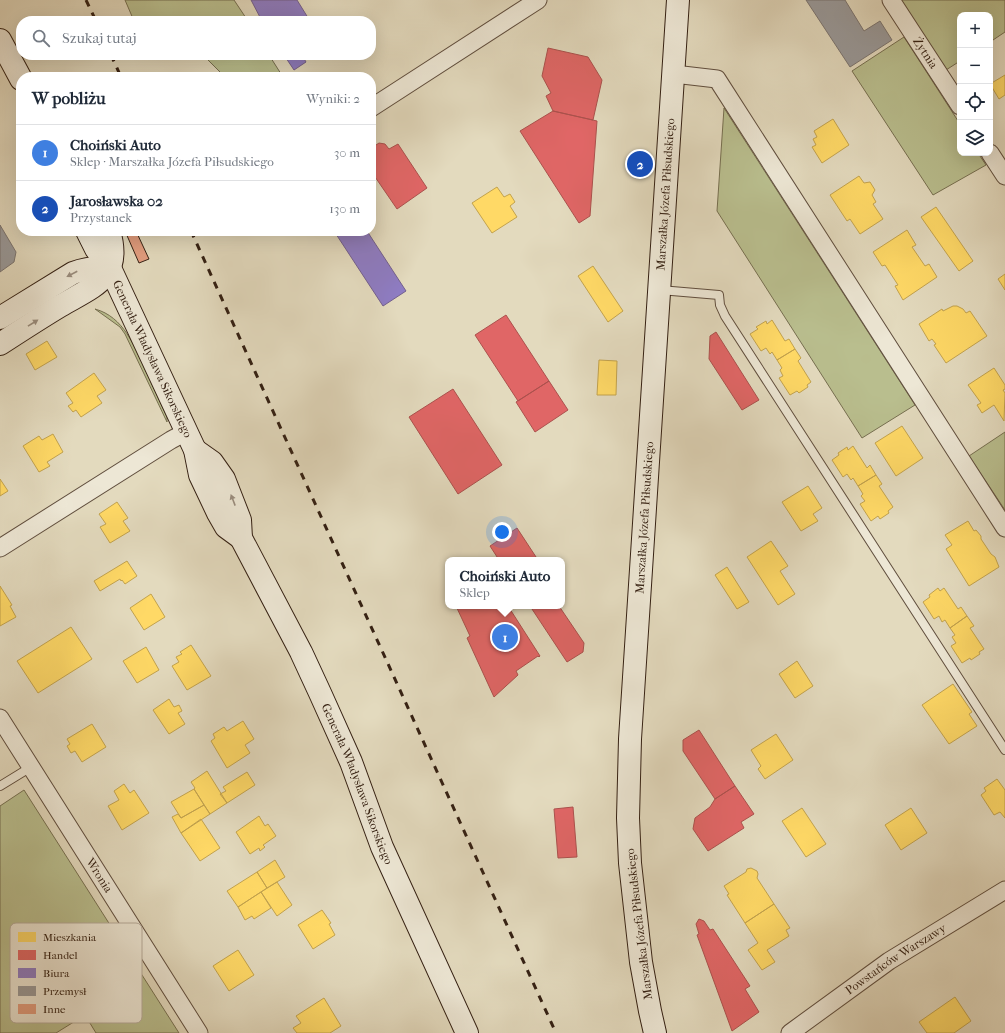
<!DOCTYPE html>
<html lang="pl">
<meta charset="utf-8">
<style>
body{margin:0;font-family:"IM FELL French Canon",serif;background:#f2f2f3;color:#1f2937}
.controls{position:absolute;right:12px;top:12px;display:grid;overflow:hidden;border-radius:8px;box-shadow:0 4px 16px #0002}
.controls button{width:36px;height:36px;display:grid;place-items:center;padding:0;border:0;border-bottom:1px solid #e0e1e3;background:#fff;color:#1f2937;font:20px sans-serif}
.you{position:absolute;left:502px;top:532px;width:14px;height:14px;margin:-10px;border:3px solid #fff;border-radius:50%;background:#1a73e8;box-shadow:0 0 0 6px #1a73e833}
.badge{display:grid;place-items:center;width:26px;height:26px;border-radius:50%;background:#7c3aed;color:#fff;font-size:13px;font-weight:700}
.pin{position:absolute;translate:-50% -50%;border:2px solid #fff;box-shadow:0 1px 4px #0006}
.popup{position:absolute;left:445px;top:557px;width:120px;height:52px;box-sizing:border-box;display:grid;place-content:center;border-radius:8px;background:#fff;filter:drop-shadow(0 1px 3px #0005);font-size:13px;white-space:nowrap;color:#747a83}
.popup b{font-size:15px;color:#1f2937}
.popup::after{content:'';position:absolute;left:50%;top:100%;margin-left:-8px;border:8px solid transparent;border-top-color:#fff}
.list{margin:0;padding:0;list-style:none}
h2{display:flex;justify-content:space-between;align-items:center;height:52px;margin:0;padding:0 16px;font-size:17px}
h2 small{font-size:13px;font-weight:400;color:#747a83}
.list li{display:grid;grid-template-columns:26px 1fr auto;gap:12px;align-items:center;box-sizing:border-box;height:56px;padding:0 16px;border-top:1px solid #e0e1e3}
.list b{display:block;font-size:15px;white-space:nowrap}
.list p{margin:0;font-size:13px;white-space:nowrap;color:#747a83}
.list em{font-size:13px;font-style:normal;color:#747a83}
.icon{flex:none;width:22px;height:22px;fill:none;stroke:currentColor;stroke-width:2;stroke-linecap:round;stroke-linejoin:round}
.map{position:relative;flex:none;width:1005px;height:1033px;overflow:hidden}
.search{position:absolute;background:#fff;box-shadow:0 4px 16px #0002;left:16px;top:16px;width:360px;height:44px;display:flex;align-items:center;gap:10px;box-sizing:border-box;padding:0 14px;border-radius:16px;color:#747a83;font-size:15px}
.panel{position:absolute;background:#fff;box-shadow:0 4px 16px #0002;left:16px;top:72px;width:360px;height:164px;border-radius:16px}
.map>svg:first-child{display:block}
</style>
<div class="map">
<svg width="1005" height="1033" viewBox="0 0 1005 1033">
<rect width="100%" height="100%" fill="#e3dabe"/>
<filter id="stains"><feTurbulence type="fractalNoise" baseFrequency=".005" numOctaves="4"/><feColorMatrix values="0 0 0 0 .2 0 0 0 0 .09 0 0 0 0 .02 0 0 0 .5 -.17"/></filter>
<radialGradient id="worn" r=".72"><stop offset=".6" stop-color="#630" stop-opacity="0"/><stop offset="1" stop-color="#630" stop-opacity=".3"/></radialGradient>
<path fill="#b9be8e" stroke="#766f50" d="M125,0H234L248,21H134Z
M900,0H1005V32L990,42V15H960V61L946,70Z
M904,37L960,124V153H978L986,165L933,195L852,71Z
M203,55H269L283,77H225Z
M724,108L915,405L862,438L717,211Z
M95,309C124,317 134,346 146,371C153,386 160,402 167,417V422L125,334L120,327Z
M1005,432V510L969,456Z
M24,790L179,1033H96L85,1015L56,1033H0V806Z"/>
<path fill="#ffd966" stroke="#c2a24d" d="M1005,75V95L999,99L990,84Z
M833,119L849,145L822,163L812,147L816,145L813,139L817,137L814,131Z
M859,176L864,183L870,182L875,190L872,195L876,202L873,204L883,219L860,234L850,219L847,221L830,195Z
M497,187L504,197L510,194L515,202L510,206L517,217L492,233L472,203Z
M936,207L973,261L959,271L921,217Z
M907,230L916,245L912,247L925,266L929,264L937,277L903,300L895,286L898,285L885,265L882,266L873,252Z
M593,266L623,311L608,322L578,276Z
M1005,274V290L998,279Z
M953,306H957L963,309L966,313L970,311L987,336L946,363L934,345L936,344L932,339L929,341L919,324L942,309L943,311Z
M772,320L785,341L789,339L795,349L777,360L772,352L770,354L766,348L761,351L750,334L758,329L756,327L766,321L767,324Z
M47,341L57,357L35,370L26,354Z
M795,349L801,358L798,361L811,382L807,385L808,387L799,393L797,391L790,395L779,378L783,376L780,370L782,368L777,360Z
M599,360L617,361L616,395H597Z
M994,368L1005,385V389L1003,390L1005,393L1004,421L994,405L982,413L977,405L981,403L968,385Z
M94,373L106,390L97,396L102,403L81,417L76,410L73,412L68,406L73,403L66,393Z
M902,426L923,458L896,476L875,443Z
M53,434L63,452L47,462L50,466L39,472L23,446L39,436L42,440Z
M853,446L867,468L870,465L876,475L858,486L853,478L851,480L847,474L843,477L832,460L839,455L838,453L847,447L848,450Z
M876,475L882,484L879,486L893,507L888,511L889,513L880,519L878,516L871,521L860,504L865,501L861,496L863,494L858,486Z
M0,479L8,491L0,496Z
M808,486L822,508L813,514L818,521L801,531L782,502Z
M117,502L128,518L123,521L130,531L110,543L100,527L106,524L99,514Z
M968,521L974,531L976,530L981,536V539L991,554L995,557L999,567L969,586L946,549L952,545L945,535Z
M771,541L788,566L780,571L795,594L778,605L747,557Z
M127,561L137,576L125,584L122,580L121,581L120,579L100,591L94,581Z
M727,567L749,602L737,609L715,575Z
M0,586L12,605L10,606L16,617L0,626Z
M938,588L940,591L944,588L958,609L961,607L967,616L950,628L945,620L942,622L939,616L934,619L923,602L930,597L929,595Z
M151,594L165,617L144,630L130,608Z
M967,616L974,626L970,628L984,649L979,652L980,654L971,660L970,658L962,663L951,646L956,643L952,637L955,635L950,628Z
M71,627L92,659L38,693L17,661Z
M191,645L211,676L187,690L172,666L179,662L176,657L182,654L180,652Z
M146,647L159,670L137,683L123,661Z
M797,661L813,686L795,698L779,674Z
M953,684L972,712L969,714L977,726L949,744L922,705Z
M169,699L174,707L179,705L182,711L178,713L185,724L169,734L153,710Z
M243,721L254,739L245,745L250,753L227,768L211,741L215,738L213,734L224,727L227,731Z
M92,724L106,747L82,762L75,751L71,753L67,746L70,744L67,739Z
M776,734L793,760L765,779L758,769L761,766L751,750Z
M207,771L227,803L210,814L194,789L195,788L191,782Z
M247,772L255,785L227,803L220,794L226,791L223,787Z
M997,779L1005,790V818L1000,812L994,815L981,795L986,791L984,788Z
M124,784L130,793L134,790L149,813L122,830L108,806L119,800L114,791Z
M194,789L204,805L181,818L171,802Z
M204,805L210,814L181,833L172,817L178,814L181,818Z
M802,808L826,844L806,857L782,821Z
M911,808L927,833L901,850L885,825Z
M259,816L265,826L268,824L276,836L263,845L265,847L260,851L259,848L250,854L236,832Z
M201,819L220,848L200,861L181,833Z
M275,860L285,877L267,888L257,872Z
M751,868L757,871L758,874L757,878L774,904L745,923L727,895L729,894L724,886L746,872L747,869Z
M257,872L267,888L238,907L227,891Z
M277,882L292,905L277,916L261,892Z
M261,892L271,908L254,919L252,916L245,920L238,907Z
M774,904L790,928L786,930L789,936L767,950L775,962L762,970L748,950L758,943L745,923Z
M322,910L331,923L329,924L335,935L313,949L298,925Z
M238,950L254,975L229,991L213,966Z
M955,997L971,1021L954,1033H927L919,1022Z
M324,998L341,1026L330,1033H297L293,1028L301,1023L296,1016Z"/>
<path fill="#e06666" stroke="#ac514d" d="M548,48L588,57L602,80L593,120L553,111L546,96L551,93L542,76Z
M553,111L597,121L590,216L579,223L520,131Z
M379,143L385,144L389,149L398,144L427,188L397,209L371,171V161L374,159L371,152L373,147Z
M506,315L549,381L518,401L475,335Z
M716,332L759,400L742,410L709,359L710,336Z
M549,381L568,410L535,432L516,402Z
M453,389L502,465L458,494L409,417Z
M517,528L538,560H499L490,546Z
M456,606H508L540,656L539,657L538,656L516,671L518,675L494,697L467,638L470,636Z
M530,606H559L584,643L583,652L567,662Z
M699,730L735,786L715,799L683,751V740Z
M735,786L754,814L741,822L744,828L708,851L693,829L695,818L710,807L715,799Z
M573,807L577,857L558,858L554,809Z
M699,919L704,921L710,930L713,929L750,986L745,989L759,1012L732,1031L697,935L699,934L696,924Z"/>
<path fill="#8e7cc3" stroke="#73608e" d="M251,0H297L310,21H262Z
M284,55H302L306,62L294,70Z
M334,231H367L406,291L383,306Z"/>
<path fill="#999" stroke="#7b7571" d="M806,0H845L864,31L880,21L892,40L850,67Z
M0,225L16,252L14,262L0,272Z"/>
<path fill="#e29d7f" stroke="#342013" d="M125,231H136L149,259L139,263Z"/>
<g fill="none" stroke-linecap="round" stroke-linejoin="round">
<g stroke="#604e3e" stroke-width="10">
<path id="service" d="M660,290L719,295L720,305L725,316L1005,750
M0,786L31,767"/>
</g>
<g stroke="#604e3e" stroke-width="19">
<g id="minor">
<path id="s1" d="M891,0L960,106"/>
<path d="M674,74L717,79L1005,528"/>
<path d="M371,108L538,0"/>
<path d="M990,153L1005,176"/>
<path d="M0,548L171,440L186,432"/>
<path id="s2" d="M0,718L199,1033"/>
<path id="s3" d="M790,1033L889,961L1005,890"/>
</g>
</g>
<g stroke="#342013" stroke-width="24">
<g id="secondary">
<path d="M0,40L21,79"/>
<path id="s4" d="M87,231L96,249L110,268L195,450L200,475L218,513L226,527L241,538"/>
<path d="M0,318L73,273C86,268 96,267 110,268"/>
<path d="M0,344C20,331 40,318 60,306C94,286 123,278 109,231"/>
<path id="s5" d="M195,450L212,462L224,479L240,520L241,538L301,652L320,693L351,762L382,847L467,1033"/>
<path id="s6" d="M655,1033L650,1011L641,962L630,863L628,818L630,739L678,0"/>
</g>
</g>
<use href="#service" stroke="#ede7d5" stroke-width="8"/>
<use href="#minor" stroke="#ede7d5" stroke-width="17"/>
<use href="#secondary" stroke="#ede7d5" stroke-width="22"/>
<path stroke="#342013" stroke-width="3" stroke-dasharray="7 7" stroke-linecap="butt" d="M86,0L96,21
M111,55L121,77
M191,231L556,1033"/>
</g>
<defs><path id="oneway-solid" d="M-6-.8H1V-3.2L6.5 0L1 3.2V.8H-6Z"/></defs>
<g fill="#9a8d7e">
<use href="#oneway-solid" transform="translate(72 274) rotate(152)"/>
<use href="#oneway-solid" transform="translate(33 323) rotate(-32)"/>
<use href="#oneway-solid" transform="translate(233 500) rotate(-111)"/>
</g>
<g text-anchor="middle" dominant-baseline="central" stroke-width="4" stroke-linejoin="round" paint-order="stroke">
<g font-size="12" fill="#342013" stroke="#ede7d5">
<text stroke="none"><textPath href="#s1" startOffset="63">Żytnia</textPath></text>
<text stroke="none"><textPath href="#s6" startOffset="842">Marszałka Józefa Piłsudskiego</textPath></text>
<text stroke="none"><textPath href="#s4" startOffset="144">Generała Władysława Sikorskiego</textPath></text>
<text stroke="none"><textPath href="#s6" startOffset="518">Marszałka Józefa Piłsudskiego</textPath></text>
<text stroke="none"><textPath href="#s5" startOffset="376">Generała Władysława Sikorskiego</textPath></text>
<text stroke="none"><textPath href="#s2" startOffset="186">Wronia</textPath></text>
<text transform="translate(639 924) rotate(-97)">Marszałka Józefa Piłsudskiego</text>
<text stroke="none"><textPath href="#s3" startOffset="129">Powstańców Warszawy</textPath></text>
</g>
</g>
<rect x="10" y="923" width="132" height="100" rx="6" fill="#ede7d5" stroke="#b6ab9b" stroke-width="1"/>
<rect x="18" y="932" width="18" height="10" fill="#ffd966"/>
<rect x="18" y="950" width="18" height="10" fill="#e06666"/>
<rect x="18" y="968" width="18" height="10" fill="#8e7cc3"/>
<rect x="18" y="986" width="18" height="10" fill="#999"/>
<rect x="18" y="1004" width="18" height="10" fill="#e29d7f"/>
<g font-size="11" fill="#342013">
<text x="43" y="941">Mieszkania</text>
<text x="43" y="959">Handel</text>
<text x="43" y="977">Biura</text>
<text x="43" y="995">Przemysł</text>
<text x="43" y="1013">Inne</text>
</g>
<rect width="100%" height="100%" filter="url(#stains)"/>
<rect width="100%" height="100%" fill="url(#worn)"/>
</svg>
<div class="controls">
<button>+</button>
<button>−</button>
<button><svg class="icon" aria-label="locate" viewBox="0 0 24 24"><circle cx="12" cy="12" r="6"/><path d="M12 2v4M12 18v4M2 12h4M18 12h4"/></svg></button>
<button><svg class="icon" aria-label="layers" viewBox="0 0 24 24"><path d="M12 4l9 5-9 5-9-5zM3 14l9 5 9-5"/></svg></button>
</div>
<div class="you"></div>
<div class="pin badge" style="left:505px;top:637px;background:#3f7fe0">1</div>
<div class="popup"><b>Choiński Auto</b>Sklep</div>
<div class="pin badge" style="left:640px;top:164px;background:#1a4fb4">2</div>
<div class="search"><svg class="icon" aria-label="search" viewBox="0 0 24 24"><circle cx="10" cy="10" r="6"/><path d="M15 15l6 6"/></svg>Szukaj tutaj</div>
<section class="panel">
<h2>W pobliżu<small>Wyniki: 2</small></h2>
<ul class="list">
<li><span class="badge" style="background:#3f7fe0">1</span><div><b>Choiński Auto</b><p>Sklep · Marszałka Józefa Piłsudskiego</p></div><em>30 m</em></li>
<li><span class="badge" style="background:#1a4fb4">2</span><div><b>Jarosławska 02</b><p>Przystanek</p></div><em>130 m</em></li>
</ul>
</section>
</div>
